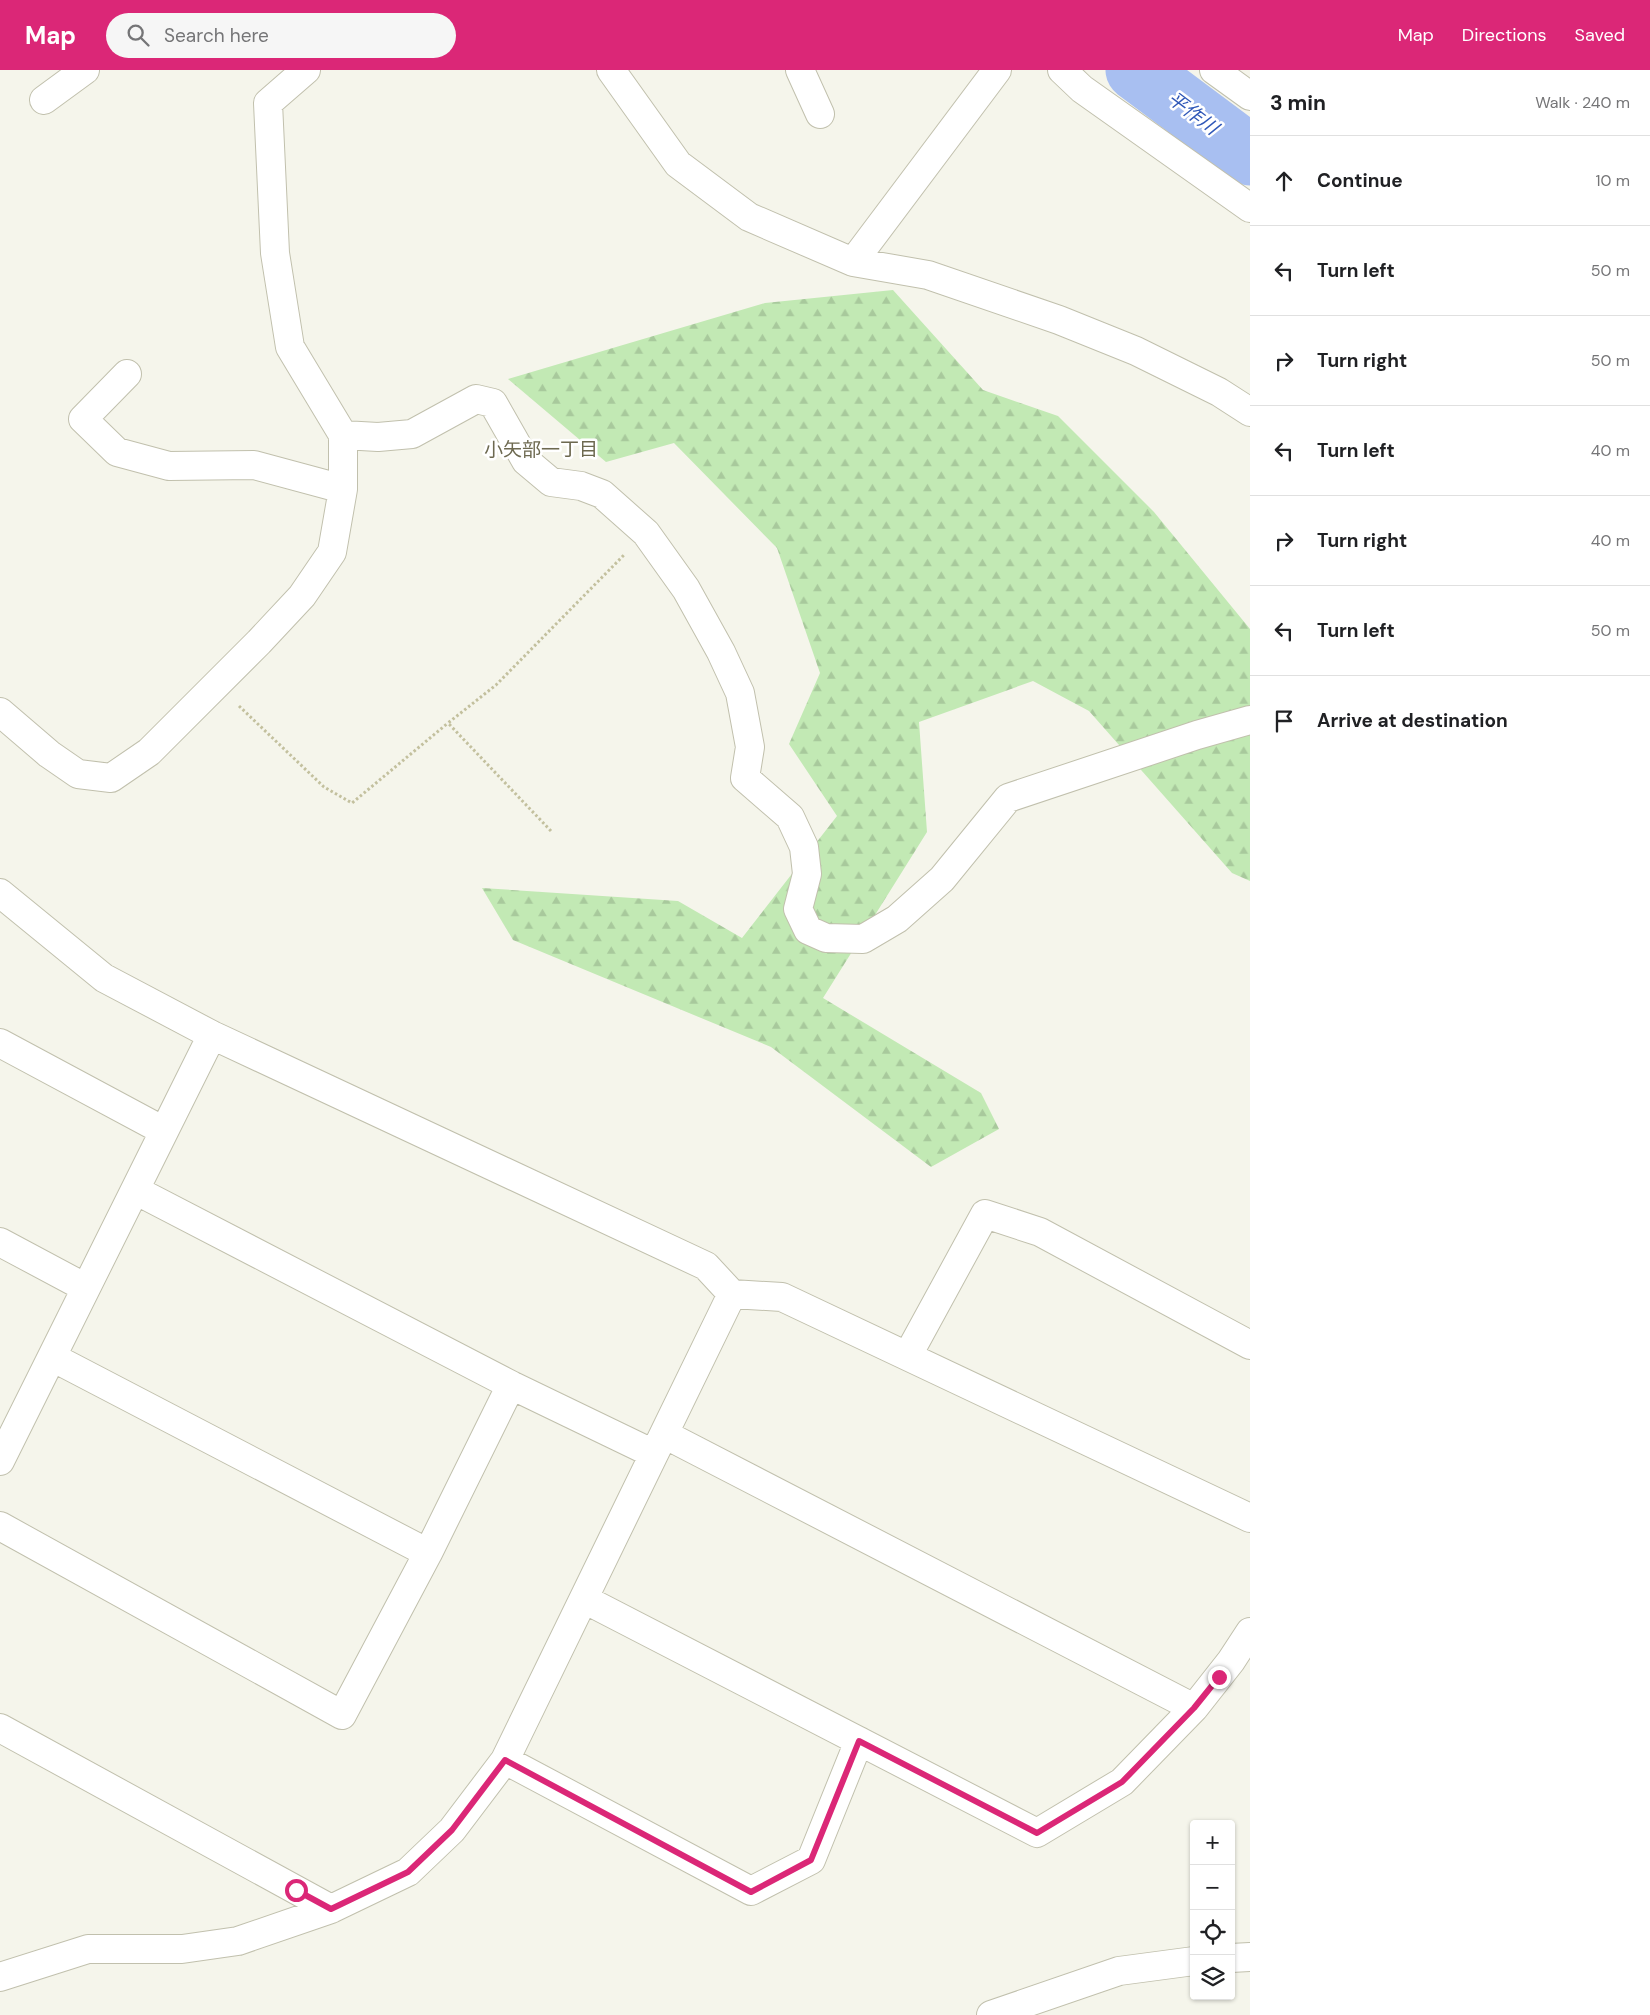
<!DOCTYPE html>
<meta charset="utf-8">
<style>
body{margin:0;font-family:"DM Sans","Noto Sans JP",sans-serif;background:#f6f6f6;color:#202124}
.controls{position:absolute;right:15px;bottom:15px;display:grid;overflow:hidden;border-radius:5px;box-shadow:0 1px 4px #0004}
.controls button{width:45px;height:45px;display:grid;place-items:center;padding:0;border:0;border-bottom:1px solid #e0e0e0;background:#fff;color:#202124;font:25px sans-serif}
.stop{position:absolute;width:15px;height:15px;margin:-11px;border:4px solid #db2777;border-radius:50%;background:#fff}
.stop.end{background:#db2777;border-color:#fff;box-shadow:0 1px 5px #0008}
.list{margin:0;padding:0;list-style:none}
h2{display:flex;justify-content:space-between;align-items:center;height:65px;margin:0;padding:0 20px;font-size:21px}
h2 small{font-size:16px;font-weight:400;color:#757577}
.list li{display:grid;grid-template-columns:32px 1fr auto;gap:15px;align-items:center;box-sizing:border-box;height:90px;padding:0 20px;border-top:1px solid #e0e0e0}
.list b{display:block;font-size:19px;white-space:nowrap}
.list em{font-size:16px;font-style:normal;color:#757577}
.icon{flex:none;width:28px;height:28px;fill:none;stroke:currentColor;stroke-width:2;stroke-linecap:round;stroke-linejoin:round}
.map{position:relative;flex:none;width:1250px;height:1945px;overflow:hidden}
header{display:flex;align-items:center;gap:30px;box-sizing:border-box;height:70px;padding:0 25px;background:#db2777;color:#fff}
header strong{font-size:24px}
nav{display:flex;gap:28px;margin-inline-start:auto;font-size:18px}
.search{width:350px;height:45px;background:#f6f6f6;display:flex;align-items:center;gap:12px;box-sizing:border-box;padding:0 18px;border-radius:28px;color:#757577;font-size:19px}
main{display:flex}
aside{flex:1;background:#fff}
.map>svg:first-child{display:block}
</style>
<header>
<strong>Map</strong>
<div class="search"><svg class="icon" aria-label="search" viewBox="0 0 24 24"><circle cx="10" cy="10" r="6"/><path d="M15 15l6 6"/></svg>Search here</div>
<nav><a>Map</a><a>Directions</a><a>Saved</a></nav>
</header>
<main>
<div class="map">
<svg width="1250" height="1945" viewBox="0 0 1250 1945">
<defs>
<pattern id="forest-firs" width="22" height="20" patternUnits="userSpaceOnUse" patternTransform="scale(1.25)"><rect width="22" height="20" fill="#c2e9b4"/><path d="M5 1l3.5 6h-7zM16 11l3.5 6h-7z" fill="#a8c99c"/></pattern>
</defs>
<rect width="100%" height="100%" fill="#f5f5eb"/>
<path fill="url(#forest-firs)" d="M893,220L983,320L1058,346L1154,442L1250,559V811L1232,803L1089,641L1033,611L919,652L927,762L823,928L981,1023L999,1059L931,1097L771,977L513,870L482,818L678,831L742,868L837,746L789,674L820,603L777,478L674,373L606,392L508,309L765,233Z"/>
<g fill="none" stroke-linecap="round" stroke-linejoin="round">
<path stroke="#a8bff1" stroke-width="61" d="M1136,0L1250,85"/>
<g stroke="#c1c0ad" stroke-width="30">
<path id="minor" d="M611,0L678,94L749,147L853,192L928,205L1059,250L1136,281L1219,322L1250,342
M800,0L820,44
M1062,0L1082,19L1250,138
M1214,0L1250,26
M44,30L85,0
M853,192L997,0
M127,304L83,349L117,382L169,396L254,395L343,419
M343,365L378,367L412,364L476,329L493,333L526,391L551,412L581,416L602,424L646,463L686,519L721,582L740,623L750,677L745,708L790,747L804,777L807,804L798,839L808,860L826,868L863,869L897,849L942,809L1008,728L1197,665L1250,650
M0,642L49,684L78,704L111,708L149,682L259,572L302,526L332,482L343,419V365L290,277L275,183L268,33L306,0
M0,823L104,908L212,965L706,1196L732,1224L782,1227L1250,1448
M0,973L164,1061
M135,1120L511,1315
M0,1172L86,1218
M908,1285L985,1144L1040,1162L1250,1275
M52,1287L428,1483
M664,1364L1194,1638L1231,1591L1250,1562
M0,1391L212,965
M0,1456L342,1645L428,1483L511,1315L654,1384
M584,1529L1037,1763L1122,1712L1194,1638
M0,1658L331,1839
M505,1690L751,1821L811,1790L859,1671
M1231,1888L1250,1887
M0,1907L88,1879H182L238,1871L331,1839L408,1802L452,1760L505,1690L732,1224
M991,1945L1119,1901L1194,1891"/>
</g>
<path stroke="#c3c09e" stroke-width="3" stroke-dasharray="2.5 2.5" stroke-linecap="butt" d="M239,636L324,717L352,733L448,653
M551,761L448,653L496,615L624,485"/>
<use href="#minor" stroke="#fff" stroke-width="28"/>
</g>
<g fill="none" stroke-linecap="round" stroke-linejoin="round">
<path stroke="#db2777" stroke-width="6" d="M296,1820L331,1839L408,1802L452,1760L505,1690L751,1822L811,1790L859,1671L1037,1763L1122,1712L1194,1638L1219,1607"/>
</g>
<g text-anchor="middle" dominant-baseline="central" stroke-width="5" stroke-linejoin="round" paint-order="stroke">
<g font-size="19" font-style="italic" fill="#3058b8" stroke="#fff">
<text transform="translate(1193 43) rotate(37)">平作川</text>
</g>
<g font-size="19" fill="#6d6950" stroke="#fff">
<text x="541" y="379">小矢部一丁目</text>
</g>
</g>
</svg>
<div class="controls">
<button>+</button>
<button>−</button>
<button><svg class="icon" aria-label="locate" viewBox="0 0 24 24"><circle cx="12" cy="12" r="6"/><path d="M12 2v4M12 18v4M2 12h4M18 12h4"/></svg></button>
<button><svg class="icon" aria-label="layers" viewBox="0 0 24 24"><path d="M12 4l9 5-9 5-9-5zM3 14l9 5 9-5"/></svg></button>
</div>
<div class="stop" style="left:296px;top:1820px"></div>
<div class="stop end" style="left:1219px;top:1607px"></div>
</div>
<aside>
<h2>3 min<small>Walk · 240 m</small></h2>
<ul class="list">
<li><svg class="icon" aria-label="ahead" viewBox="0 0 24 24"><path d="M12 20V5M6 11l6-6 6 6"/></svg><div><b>Continue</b></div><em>10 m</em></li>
<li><svg class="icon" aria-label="left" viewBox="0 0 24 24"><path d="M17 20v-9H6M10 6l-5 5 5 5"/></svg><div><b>Turn left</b></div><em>50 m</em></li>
<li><svg class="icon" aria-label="right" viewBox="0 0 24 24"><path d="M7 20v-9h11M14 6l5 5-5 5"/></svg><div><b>Turn right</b></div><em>50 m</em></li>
<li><svg class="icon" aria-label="left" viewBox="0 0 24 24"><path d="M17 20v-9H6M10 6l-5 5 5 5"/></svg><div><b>Turn left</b></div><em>40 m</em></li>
<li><svg class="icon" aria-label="right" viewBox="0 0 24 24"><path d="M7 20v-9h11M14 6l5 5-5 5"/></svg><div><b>Turn right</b></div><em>40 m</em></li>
<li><svg class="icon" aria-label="left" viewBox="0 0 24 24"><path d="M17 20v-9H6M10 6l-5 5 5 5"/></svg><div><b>Turn left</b></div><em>50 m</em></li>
<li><svg class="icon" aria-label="arrive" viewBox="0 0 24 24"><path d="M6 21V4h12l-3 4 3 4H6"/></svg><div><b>Arrive at destination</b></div></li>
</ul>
</aside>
</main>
